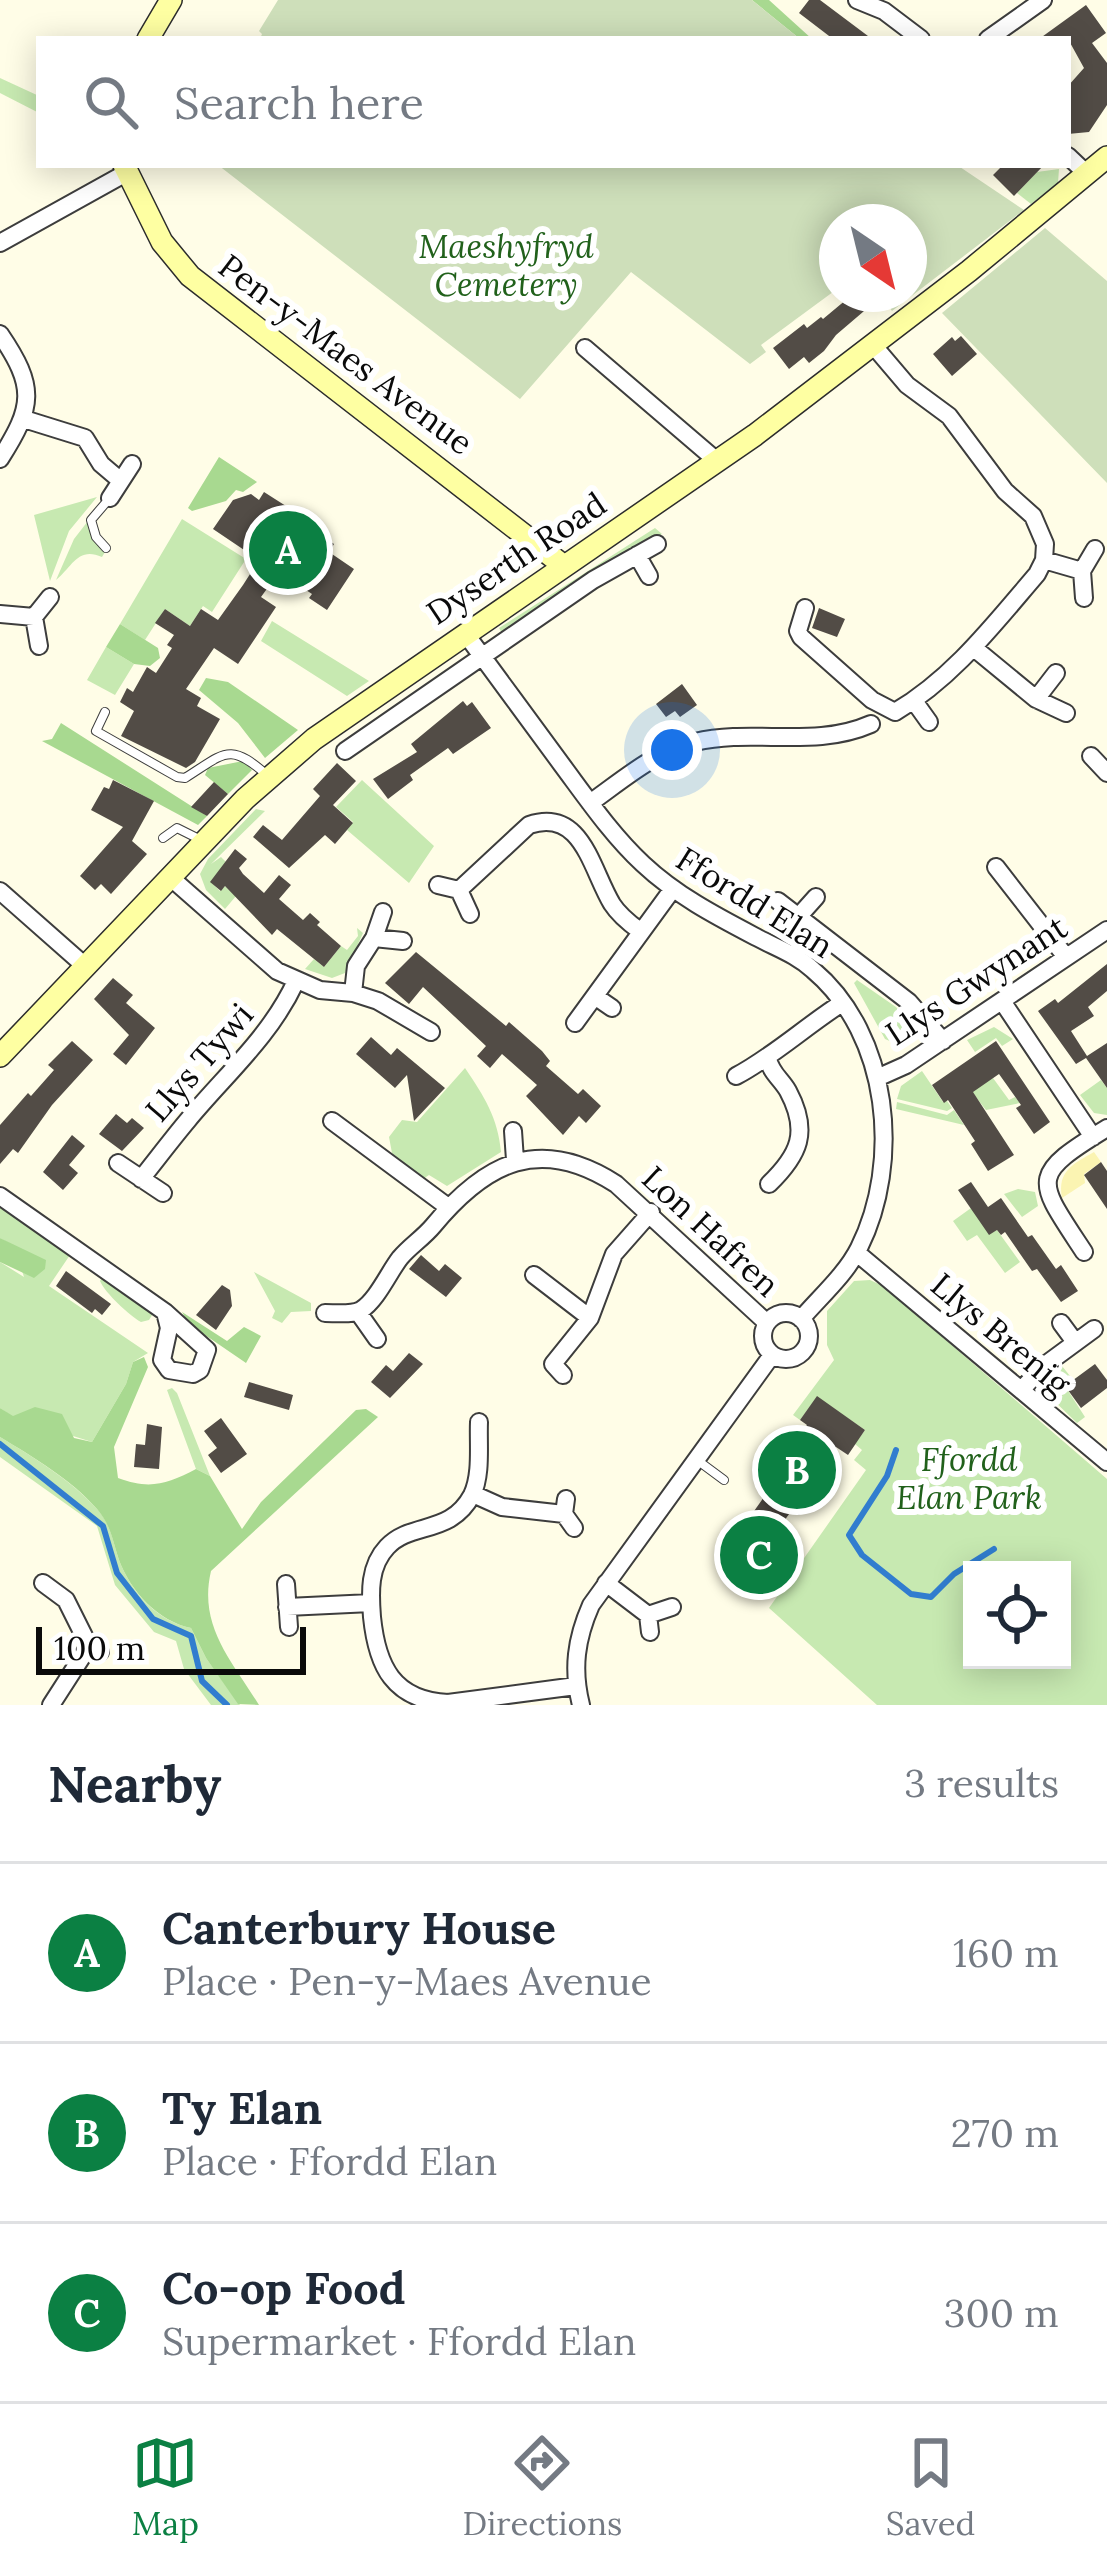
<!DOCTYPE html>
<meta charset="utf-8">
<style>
body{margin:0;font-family:Lora,serif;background:#f6f6f7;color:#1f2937}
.controls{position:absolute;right:36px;bottom:36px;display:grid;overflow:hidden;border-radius:0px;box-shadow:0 6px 30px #0003}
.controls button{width:108px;height:108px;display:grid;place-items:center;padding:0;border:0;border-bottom:3px solid #e0e1e3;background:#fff;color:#1f2937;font:60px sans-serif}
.compass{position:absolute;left:819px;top:204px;width:108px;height:108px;border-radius:50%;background:#fff;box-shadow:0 6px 30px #0003;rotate:145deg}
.scale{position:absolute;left:36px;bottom:30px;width:270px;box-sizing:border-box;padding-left:12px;border:6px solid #0a0a0a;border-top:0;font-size:33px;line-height:42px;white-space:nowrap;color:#0a0a0a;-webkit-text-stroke:9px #fff;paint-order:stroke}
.you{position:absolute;left:672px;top:750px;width:42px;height:42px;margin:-30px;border:9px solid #fff;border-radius:50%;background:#1a73e8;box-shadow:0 0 0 18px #1a73e833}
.badge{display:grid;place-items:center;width:78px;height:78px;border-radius:50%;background:#0b8043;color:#fff;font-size:39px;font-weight:700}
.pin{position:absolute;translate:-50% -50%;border:6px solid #fff;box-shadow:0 3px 12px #0006}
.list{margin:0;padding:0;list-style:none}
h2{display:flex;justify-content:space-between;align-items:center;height:156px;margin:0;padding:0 48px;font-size:51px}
h2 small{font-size:39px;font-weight:400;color:#747a83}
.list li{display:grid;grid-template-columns:78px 1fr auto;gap:36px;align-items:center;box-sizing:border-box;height:180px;padding:0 48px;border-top:3px solid #e0e1e3}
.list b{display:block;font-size:45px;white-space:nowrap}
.list p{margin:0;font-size:39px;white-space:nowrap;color:#747a83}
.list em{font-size:39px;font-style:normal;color:#747a83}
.icon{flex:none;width:66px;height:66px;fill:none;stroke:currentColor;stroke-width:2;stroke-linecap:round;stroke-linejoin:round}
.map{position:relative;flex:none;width:1107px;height:1705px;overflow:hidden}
.search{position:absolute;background:#fff;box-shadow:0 6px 30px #0003;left:36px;right:36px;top:36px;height:132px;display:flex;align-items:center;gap:30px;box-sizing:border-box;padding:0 42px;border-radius:0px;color:#747a83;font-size:45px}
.sheet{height:696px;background:#fff}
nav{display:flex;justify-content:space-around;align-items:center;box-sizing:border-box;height:168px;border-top:3px solid #e0e1e3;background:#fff;font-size:33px;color:#747a83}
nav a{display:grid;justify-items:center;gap:6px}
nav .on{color:#0b8043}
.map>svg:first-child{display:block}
</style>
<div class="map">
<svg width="1107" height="1705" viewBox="0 0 1107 1705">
<rect width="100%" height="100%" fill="#fffde7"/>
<path fill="#c7e9b1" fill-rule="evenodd" d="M0,78L39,96V113L0,93Z
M1059,169L1058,183L1031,204L1017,193L1037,172Z
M97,497L69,531L50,581L34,515Z
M182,519L246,559L212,612L203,606L190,626L165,609L145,640L120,624Z
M88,521L95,542L105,552L102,557C78,546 72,567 56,580L74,539Z
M655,528L662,534L502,633L499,628Z
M272,621L369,681L347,696L261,641Z
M106,647L134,664L115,695L87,680Z
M362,780L434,846L409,883L347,830L353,822L336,807Z
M256,809L265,811L211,864L221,857L227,863L211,882L220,891L225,886L236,896L225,909L206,890L200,874L208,859Z
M357,928L363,933L345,973L332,978L305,969L314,959L324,967L341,946L347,950L358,936Z
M857,980L896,1007L916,1031L913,1039L899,1045L885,1039L854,983Z
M994,1027L1013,1039L1002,1046L996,1038L975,1052L967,1040Z
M465,1068C484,1096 498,1118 501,1152L447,1186L429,1175L423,1179L392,1153L389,1137L402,1120L417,1122Z
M922,1071L943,1102L947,1101L952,1108L947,1111L897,1099L901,1086Z
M993,1078L1009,1100L1015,1097L1020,1103L986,1110L968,1087Z
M1101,1080L1107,1088V1115L1094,1113L1080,1095Z
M897,1102L947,1115L954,1110L964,1125L896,1109Z
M1018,1189L1035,1192L1038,1206L1022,1217L1004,1194Z
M0,1202L72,1252L49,1286L148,1353L133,1362L126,1384L92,1442L13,1417L0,1408V1262L24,1277L14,1246L0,1238Z
M978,1203L989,1234L997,1230L1020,1262L1005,1273L977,1235L967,1241L953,1221Z
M254,1272L311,1303V1311L291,1312L282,1323L272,1318L275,1311Z
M104,1274L154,1312L149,1320L141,1322C130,1316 105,1293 100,1281Z
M870,1280L883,1286L1107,1479V1705H877L769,1608L866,1470L854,1460L862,1450L855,1444L865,1430L817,1397L800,1420L793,1415L834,1360L827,1345V1311L854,1281ZM972,1570H1062V1660H972Z
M1062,1366L1070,1376L1065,1386L1085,1417L1077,1423L1048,1395L1049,1379Z
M172,1388L177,1393L210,1476L196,1469L167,1390Z
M0,1437C33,1457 71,1480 97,1509C111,1524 113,1542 119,1560C131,1592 157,1621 191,1628L206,1658L240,1705H211L184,1669L176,1641L154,1632L115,1585L97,1526L0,1457Z"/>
<path fill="#a8d990" d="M752,0H769L812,39H800Z
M219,457L257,482L243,492L236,490L226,501L192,511L188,508Z
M120,624L158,648L160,658L150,666L134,664L106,647Z
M206,678L228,682L298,730L265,758L238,723L199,690Z
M61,723L207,816L198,825L42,741L52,739Z
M243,761L252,770L228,794L205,775L208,768Z
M0,1238L46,1260L45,1269L34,1278L0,1262Z
M182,1312L227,1341L244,1327L261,1336L246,1363L189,1324Z
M144,1357L148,1367L114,1447L118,1478C150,1490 167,1484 196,1469L210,1476L242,1529L261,1502L356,1410L366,1409L378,1417L211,1571C198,1626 232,1661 259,1705L238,1704L206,1658L191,1628C158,1621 131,1592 119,1560C113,1542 111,1525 97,1509C72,1480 33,1457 0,1437V1408L13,1416L35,1407L62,1414L74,1438L92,1442L126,1384L133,1362Z"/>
<path fill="#fbf4b2" d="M1094,1152L1101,1162L1084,1174L1085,1183L1062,1198C1057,1171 1073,1164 1094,1152Z"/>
<path fill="#cedfba" d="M278,0H752L800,39H260L262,34L259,31Z
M218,165H957L1024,210L892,311L880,294H909V222H837V289L761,345L766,352L750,364L631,272L520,399Z
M1045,228L1107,281V483L942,313Z"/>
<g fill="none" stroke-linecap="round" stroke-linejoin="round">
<path stroke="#317dcf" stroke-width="6" d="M0,1444L103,1526L117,1573L153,1619L191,1636L202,1681L227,1705
M896,1450L887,1476L849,1535L862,1555L911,1594L931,1597L954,1574L994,1549"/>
</g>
<path fill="#524c46" d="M809,0H820L872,39H833L799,13Z
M1086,5L1106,33L1092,43L1107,63V105L1089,132L1068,134V86L1084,68L1068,39H1039Z
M1003,165H1044L1014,196L993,175Z
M853,294H884L836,335L824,351L809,363L804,357L789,369L773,348L804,324L807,328L821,317L823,319Z
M961,336L977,354L952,376L933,354L952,337L955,341Z
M264,492L311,522L308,526L334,544L329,552L354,569L327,610L309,598L312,594L279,572L261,597L276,607L238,664L214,648L186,689L201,698L197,706L220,719L195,762L186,768L121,736L134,711L120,702L127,688L133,692L147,667L156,673L172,648L167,645L174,635L155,623L165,609L190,626L201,609L218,620L243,585L259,560L213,529L233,500L251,494L259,500Z
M819,608L845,619L837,637L812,628Z
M682,684L697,705L680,717L675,711L666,717L656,704Z
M463,701L467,706L472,702L491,728L453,754L448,748L410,775L413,780L388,799L373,779L417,752L411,744Z
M337,763L356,781L333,805L353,823L335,844L325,835L289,868L253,837L263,825L282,840L320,796L313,789Z
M113,780L154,801L132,841L147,854L111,894L101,884L95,890L80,876L123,827L91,810L104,787L109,789Z
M214,782L228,794L207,816L191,807Z
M235,849L247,859L239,868L243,874L264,893L279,875L291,885L279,899L303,920L310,913L320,922L317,925L341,946L324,967L277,929L272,935L225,886L221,891L210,882Z
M416,952L506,1026L509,1022L542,1051L550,1061L546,1066L578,1094L583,1089L601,1106L586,1123L579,1116L563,1135L526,1096L537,1085L502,1054L490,1068L477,1056L486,1046L423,987L409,1004L385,983Z
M1107,964V991L1088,1007L1094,1016L1071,1031L1087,1056L1107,1043V1088L1086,1058L1076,1064L1038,1011L1055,999L1058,1003Z
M113,978L133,995L126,1003L155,1028L126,1065L113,1054L129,1035L94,999Z
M371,1037L391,1055L397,1048L445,1088L414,1121L407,1075L395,1088L356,1054Z
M72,1041L93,1060L52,1105L18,1153L13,1149L0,1164V1125L28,1093L31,1096L54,1070L48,1065Z
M996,1041L1050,1122L1034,1134L1016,1108L1021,1105L999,1074L973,1092L1014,1155L988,1171L971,1144L975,1141L948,1100L944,1103L932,1085Z
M116,1114L127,1123L132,1118L144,1128L122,1151L99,1134Z
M72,1135L85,1146L69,1165L78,1173L63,1190L43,1172Z
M1101,1162L1107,1171V1209L1084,1175Z
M971,1182L988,1207L1001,1198L1028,1237L1032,1235L1056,1269L1061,1265L1078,1291L1061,1302L1037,1269L1032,1271L1005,1232L1001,1235L997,1230L989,1235L958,1190Z
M421,1255L439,1271L445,1264L462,1278L446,1297L409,1269Z
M66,1271L111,1304L102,1315L95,1309L92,1313L56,1286Z
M222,1285L230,1290L232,1306L216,1330L196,1315Z
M409,1353L423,1364L390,1398L371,1382L386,1365L393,1371Z
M1095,1364L1107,1380V1388L1081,1408L1065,1386Z
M249,1382L293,1395L289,1410L244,1397Z
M817,1396L865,1430L848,1455L836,1447L809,1484L814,1487L806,1498L809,1500L799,1515L792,1510L771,1539L803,1562L779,1595L716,1549L740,1516L747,1521L769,1490L763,1486L807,1425L800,1420Z
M221,1418L247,1454L221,1473L208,1455L217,1448L204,1431Z
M147,1424L162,1427L159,1469L134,1467L136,1444L145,1445Z"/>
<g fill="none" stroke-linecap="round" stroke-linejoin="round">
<g stroke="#3d3d3d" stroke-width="10">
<path id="lane" d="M106,548L96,537L91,520L109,499
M105,712L96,731L177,777L185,778C225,753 229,741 268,776
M163,838L177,828L203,841
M697,1460L724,1480"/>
</g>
<g stroke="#3d3d3d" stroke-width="20">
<path id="street" d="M857,0L884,11L921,39
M988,39L1043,0
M1068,156L1087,174
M0,243L126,173
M0,334C36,387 34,406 0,459
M585,348L717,461
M24,419L85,438L101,464L121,481L110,498
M121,481L132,464
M637,555L649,576
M1044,560L1082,571
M1084,598L1082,571L1095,549
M805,608L798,631L801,637L872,700L895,712C953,678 994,624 1037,574L1044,560L1045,544L1033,516L1005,491L949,416L907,385L873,345
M0,614L34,617L50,597
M34,617L39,646
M465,633C497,677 530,721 562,765C588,800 612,835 643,864C677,896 718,917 758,938C777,948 797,955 813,970C890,1035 902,1162 859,1248C846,1274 820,1297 801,1319
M974,648L1036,699L1066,713
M1036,699L1056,673
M914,701L929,722
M345,751L593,580L657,544
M1091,756L1107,773
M590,803C624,779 654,752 695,742C754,728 814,749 871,724
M996,867L1066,957
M170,877L277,971L320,990L353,993L378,1001L431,1032
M438,885L459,890L470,914
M459,890L529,825C582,807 591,869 612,904C619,915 629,923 640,931
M0,891L85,966
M778,901L909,1002L943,1041
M799,916L816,897
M374,938L383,912
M353,993L356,966L374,938L403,941
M596,997L612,1008
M1002,1001L1093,1137
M575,1023L672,890
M768,1059C771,1073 781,1079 788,1091C810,1132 799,1155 769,1184
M736,1076C771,1058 806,1026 842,1003
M877,1078L906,1065L1107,930
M332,1121L448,1207
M513,1131L515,1160
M118,1163L163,1193
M141,1179C157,1159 172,1139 188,1120C226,1074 270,1037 296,981
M0,1196L165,1312L207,1350L200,1370L193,1374L169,1370L162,1360L169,1328L165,1312
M1084,1252C1036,1179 1028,1176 1107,1128
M857,1253L1107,1462
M534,1275L590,1318
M358,1312L377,1339
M325,1313C336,1313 352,1315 361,1310C377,1300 389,1272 400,1258C410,1246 423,1238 433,1226C486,1162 540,1135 616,1184L767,1323
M763 1336a23 23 0 1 1 46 0a23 23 0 1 1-46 0Z
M1061,1323L1075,1342
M563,1375L553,1364L590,1318L614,1254L651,1212
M1022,1389L1045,1365L1094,1329
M479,1422C478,1445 482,1474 472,1495C450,1536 411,1521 387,1547C369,1566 370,1592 372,1617C377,1666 393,1700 448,1703L576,1686
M473,1494L502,1507L564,1514
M566,1499L564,1514L574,1528
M43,1583L66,1600L89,1646L100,1652
M606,1583L648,1615L650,1632
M286,1584L289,1627
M287,1607L371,1603
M648,1615L672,1607
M51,1705L89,1646
M581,1705C572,1669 576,1639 591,1605L772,1355"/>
</g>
<g stroke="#2c2c2c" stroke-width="24">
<path id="secondary" d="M148,39L171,0
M124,165L162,242L190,276L564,566
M0,1056L245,799L314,739L755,435L969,271L1107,157"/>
</g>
<use href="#lane" stroke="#fff" stroke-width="8"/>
<use href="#street" stroke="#fff" stroke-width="16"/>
<use href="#secondary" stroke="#feffa2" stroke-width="21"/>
</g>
<g text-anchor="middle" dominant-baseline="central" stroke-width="12" stroke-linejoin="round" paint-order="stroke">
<g font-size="33" font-style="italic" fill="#21611b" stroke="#fff">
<text x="506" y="246">Maeshyfryd<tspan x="506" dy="38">Cemetery</tspan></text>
<text x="969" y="1459">Ffordd<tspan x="969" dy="38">Elan Park</tspan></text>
</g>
<g font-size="33" fill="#0a0a0a" stroke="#fff">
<text transform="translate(346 354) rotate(37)">Pen-y-Maes Avenue</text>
<text transform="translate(516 558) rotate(-34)">Dyserth Road</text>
<text transform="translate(755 902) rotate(32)">Ffordd Elan</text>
<text transform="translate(976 980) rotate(-33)">Llys Gwynant</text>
<text transform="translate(199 1062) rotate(-49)">Llys Tywi</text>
<text transform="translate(711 1231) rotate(43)">Lon Hafren</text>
<text transform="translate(1001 1334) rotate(40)">Llys Brenig</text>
</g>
</g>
</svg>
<div class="controls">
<button><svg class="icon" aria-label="locate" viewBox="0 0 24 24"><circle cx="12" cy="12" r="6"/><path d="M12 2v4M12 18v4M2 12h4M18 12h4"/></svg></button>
</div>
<svg class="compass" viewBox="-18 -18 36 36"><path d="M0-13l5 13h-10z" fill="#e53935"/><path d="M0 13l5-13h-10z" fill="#747a83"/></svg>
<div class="scale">100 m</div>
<div class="you"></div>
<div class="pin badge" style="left:288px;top:550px">A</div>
<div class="pin badge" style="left:797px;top:1470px">B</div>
<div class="pin badge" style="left:759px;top:1555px">C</div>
<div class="search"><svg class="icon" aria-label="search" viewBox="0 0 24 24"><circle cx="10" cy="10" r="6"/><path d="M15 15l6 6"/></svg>Search here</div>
</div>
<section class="sheet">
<h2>Nearby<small>3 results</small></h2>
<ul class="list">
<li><span class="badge">A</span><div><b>Canterbury House</b><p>Place · Pen-y-Maes Avenue</p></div><em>160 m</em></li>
<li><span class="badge">B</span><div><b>Ty Elan</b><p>Place · Ffordd Elan</p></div><em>270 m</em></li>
<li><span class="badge">C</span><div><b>Co-op Food</b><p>Supermarket · Ffordd Elan</p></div><em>300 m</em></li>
</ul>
</section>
<nav>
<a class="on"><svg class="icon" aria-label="map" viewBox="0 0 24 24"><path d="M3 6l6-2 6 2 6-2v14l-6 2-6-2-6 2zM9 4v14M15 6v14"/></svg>Map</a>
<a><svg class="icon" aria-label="directions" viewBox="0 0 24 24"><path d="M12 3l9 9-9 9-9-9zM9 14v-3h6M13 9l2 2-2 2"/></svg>Directions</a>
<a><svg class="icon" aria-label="saved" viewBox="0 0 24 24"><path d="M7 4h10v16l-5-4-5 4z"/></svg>Saved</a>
</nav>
